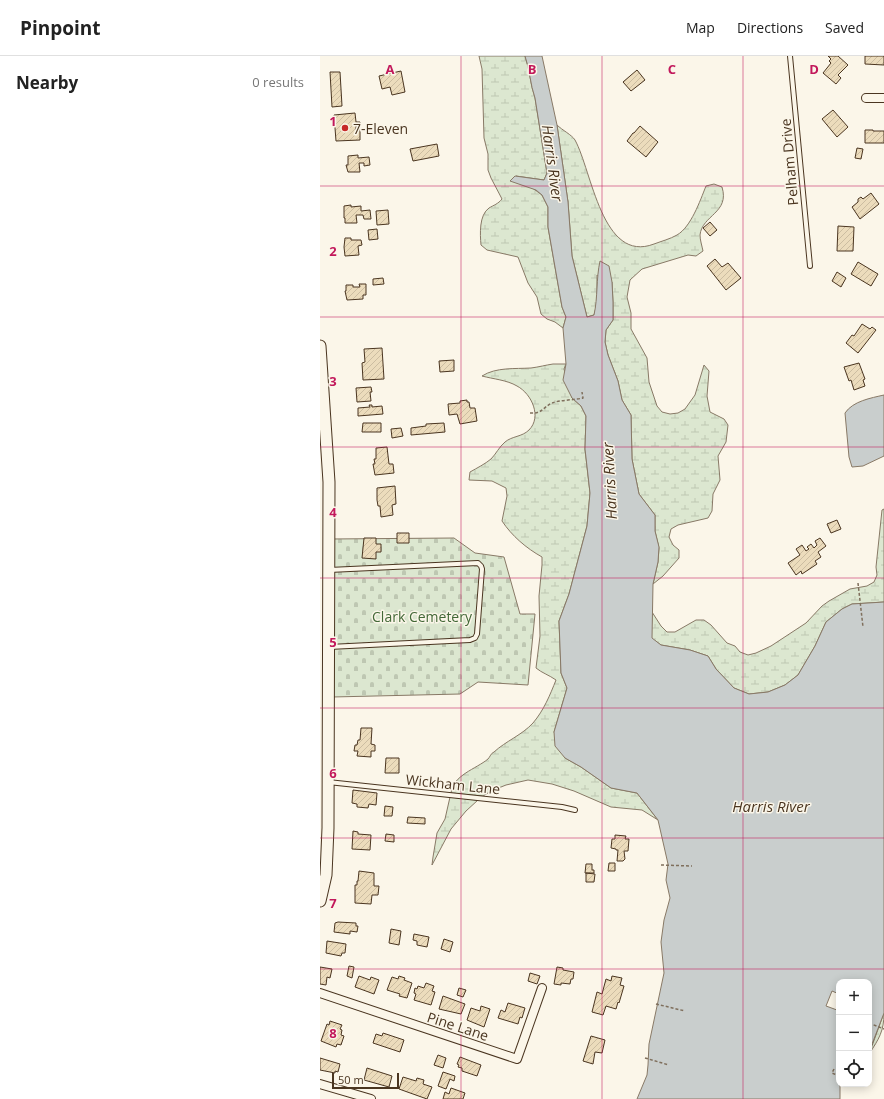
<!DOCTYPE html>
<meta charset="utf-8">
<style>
body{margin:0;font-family:"Open Sans",sans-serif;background:#f2f2f2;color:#222}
.controls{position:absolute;right:12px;bottom:12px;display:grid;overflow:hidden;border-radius:8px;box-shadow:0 2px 10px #0003}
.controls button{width:36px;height:36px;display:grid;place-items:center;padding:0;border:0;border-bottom:1px solid #e0e0e0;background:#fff;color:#222;font:20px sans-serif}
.scale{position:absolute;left:12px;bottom:10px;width:67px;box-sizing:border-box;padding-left:4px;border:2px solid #4a3520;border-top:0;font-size:11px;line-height:14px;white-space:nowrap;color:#4a3520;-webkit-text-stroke:3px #fbf6e9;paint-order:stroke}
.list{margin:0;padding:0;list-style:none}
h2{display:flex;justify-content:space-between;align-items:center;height:52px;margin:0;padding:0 16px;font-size:17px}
h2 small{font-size:13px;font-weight:400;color:#767676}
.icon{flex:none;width:22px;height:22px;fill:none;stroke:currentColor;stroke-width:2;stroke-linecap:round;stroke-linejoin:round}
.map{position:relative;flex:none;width:564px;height:1043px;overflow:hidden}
header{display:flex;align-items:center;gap:24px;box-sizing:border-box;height:56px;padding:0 20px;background:#fff;border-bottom:1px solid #e0e0e0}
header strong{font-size:19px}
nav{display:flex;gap:22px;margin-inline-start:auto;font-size:14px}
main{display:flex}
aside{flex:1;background:#fff}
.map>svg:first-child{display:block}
</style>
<header>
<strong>Pinpoint</strong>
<nav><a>Map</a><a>Directions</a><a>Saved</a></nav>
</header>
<main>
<aside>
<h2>Nearby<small>0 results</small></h2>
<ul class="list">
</ul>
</aside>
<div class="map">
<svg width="564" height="1043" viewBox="0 0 564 1043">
<defs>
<pattern id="wetland-marsh" width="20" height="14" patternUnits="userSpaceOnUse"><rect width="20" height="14" fill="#dce7d0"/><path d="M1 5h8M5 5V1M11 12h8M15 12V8" fill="none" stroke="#bec7b2"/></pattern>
<pattern id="cemetery-stones" width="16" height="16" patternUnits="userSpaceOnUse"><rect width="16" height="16" fill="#dce7d0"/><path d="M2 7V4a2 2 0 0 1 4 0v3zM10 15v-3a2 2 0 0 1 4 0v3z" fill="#bec7b2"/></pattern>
<pattern id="building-hatch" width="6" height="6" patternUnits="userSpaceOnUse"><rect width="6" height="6" fill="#ecdcbc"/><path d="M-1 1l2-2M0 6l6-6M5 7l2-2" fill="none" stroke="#ccbda1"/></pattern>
</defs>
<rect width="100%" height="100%" fill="#fbf6e9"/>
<path fill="url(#wetland-marsh)" stroke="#887966" d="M159,0H205C210,14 210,28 215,42L227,117L224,124L196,120L222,139L228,151V171L242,251L246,261L243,272L235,266L227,263L221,258L217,241L208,227L198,201L167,194L161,189C160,178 159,159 169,152C174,149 178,148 182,143L171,122L168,114V98L164,82L162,13Z
M237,69C242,74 252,79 255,84C272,115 282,208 334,188C342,185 350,183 357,179C371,171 380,145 386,130L394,128L402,131C410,157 382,159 380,179C380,184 382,190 383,195L376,200L368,199L322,213L310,224L307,241L311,257V273L327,302L329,326L337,350L342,356L350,358L358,357L365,353L375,339L384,309L389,315L387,340L390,356L404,363L408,369L406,386L398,400L400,424L393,438L392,455L388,462L358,469L351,473L349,481L353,489L359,494V502L343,520L333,528L338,506L339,492L335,475V459L319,438L312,403L311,359L302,344L298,325L288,299L285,286L286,274L293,264V246L292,226L277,219V248L274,259L267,261L252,200L248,146Z
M233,308H246L244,313L252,342L261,350L266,360L265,393L270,437L267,470L249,538L239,565L241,617L247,632L234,676L245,702L261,711L291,732L317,737L338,764L322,754L291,751L254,735L232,728L208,724L186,729L171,735L163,740L131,737C133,719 156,713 168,703C170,701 171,697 174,696C186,685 202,679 213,667C224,654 230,639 236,624C229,619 222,617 216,612L220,580L219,540L222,509V501C206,492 192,480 182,465L187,440L186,432L172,425L149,424L150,416C157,412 165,408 171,403C176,398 179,391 185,386C192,380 202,381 209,374C222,361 212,338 197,330C187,324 173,323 162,320C176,311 195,313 211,312C219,311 226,309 233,308Z
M564,453V546L532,548L522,553L506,566L495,590L478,619L465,629L448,636L429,638L414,632L396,613L388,600L370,594L341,589L331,582L332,556L341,570L347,576H355L376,564H384L391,569L407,587L415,590L420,596L428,599L436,597L451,590L486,567L502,550L509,545L530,533L547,530L554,526L557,519L556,511L562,454Z
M130,741L158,744L146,755L131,773L112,809L113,801L117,777L125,763Z
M564,957C564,975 559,983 549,998Z"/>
<path fill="url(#cemetery-stones)" stroke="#887966" d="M134,482L155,497L184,501L200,558H215L208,629L158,626L140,638L12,641L10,483Z"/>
<path fill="#c9cecd" stroke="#887966" d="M205,0H222L237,69L248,146L252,200L267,261L274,259C278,241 276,223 280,205L289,210L292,226L293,246V264L286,274L285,286L288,299L298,325L302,344L311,359L312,403L319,438L335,459V475L339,491L338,506L333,528L332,582L341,589L370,594L388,600L396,613L414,632L429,638L448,636L465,629L478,619L495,590L506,566L522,553L532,548L564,546V957L549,996V926H519V1028H520V1043H317L327,1019L328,1009L329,988L344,917L341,886L344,864L350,842L346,824L348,808L338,764L317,737L291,732L261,711L245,702L235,690L234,676L247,632L241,617L239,565L249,538L267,470L270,437L265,393L266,360L261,350L252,342L243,324L246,308L243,272L246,261L242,251L228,171V151L222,139L216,134L190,125L195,120L224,124L227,117L215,42C210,28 210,14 205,0Z
M564,339V400L543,410L532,411L529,401L525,357C533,345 551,342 564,339Z"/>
<path fill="#fbf6e9" stroke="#887966" d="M512,935L519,938V947L517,954L506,950Z"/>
<path fill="url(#building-hatch)" stroke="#4a3520" d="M508,0H518L528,9L518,19L521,22L516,28L503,17L511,7L509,5L511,3Z
M545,0H564V9L545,8Z
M317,14L325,24L311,35L303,26Z
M81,15L85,36L72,39L70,31L62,33L59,20Z
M10,16H20L22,50L12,51Z
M513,54L528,71L517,81L502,63Z
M35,57L36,66H40V70H36V74L40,73V84L16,85L14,59Z
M320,70L338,86L326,101L307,85L313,77H314Z
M545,74H553V75H564V87H545Z
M117,88L119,100L93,105L90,93Z
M537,92L543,93L541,103L535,102Z
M38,99V102L49,101L50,109L44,110V107H39L40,116H28L26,109H28V100Z
M551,137L559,148L540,163L532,151L538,146V143L541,141L543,143Z
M31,149V151L41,150V155L50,154L51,163H44L43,159H36L37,167H25V162H24V150Z
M68,154L69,168L57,169L56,155Z
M390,166L397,174L390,180L383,172Z
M518,170L534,171L533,195H517Z
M57,173L58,183L49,184L48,174Z
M25,182H31V184H41L42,189L38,190L39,199L25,200L24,191Z
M395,203L402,211L408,207L421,222L406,234L387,210Z
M538,206L558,218L551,230L531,218Z
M517,216L526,222L521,231L512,225Z
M63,222L64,228L53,229V223Z
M39,228H46V239H43V243L27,244L25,235H26V229H33V231H40Z
M542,268L550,273L552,271L556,274L538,297L526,287L532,279L534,280Z
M62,292L64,323L43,324L42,307L45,306L44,293Z
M134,304V315L120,316L119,305Z
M539,307L545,323L543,324L545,330L534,334L531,324L529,325L524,311Z
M51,331L52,336H50L51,345L37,346L36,332Z
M147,344V346H149L150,352H155L157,365L140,368L137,358L129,359L128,348L140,347V345Z
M49,349H52V351L62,350L63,358L38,360V352L50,351Z
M43,367H61V376H42Z
M124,367L125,376L91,379V372L106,370V368Z
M81,372L83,380L72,382L71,373Z
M67,391L69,408H73L74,417L55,419L53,408H55L54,403H56V392Z
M75,430L76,448L72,449L73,459L61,461L60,450H58L57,444V432Z
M517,464L521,473L511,477L507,468Z
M77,477H89V487H77Z
M44,482H56V488H61V496H56V503L42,502Z
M500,482L506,490L498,496L501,501L495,505L497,508L482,518L481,515L476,519L468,507L480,499L476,493L482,489L486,495L489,493L487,491L491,488L494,492L497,489L495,485Z
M41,672H52L51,688L55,689V695H51V701L37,700L38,695H34L35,689H37L38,684H40Z
M66,702H79V717H65Z
M33,734L57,737L56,749L49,748L48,752L37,751V748L32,747Z
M65,750L73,751L72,760H64Z
M88,761L105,762V768L87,767Z
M33,775L38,776V778L51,779L50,794L32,793Z
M66,778L74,779V786L65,785Z
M295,779L306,780L305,783H309L308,795H304L305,803L303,805H297L298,794H296V793L291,792L292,783H295Z
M289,807H295V815H288Z
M266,808H272V814H274V817H265Z
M39,815L54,817V830H59L58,839H52L51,848L35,847V829H37V825H38Z
M266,817L275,818L274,826H266Z
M18,866L36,867V870H38L37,876L30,875V878L14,876L15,867Z
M71,873L81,875L79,889L69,887Z
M94,878L109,881L107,891L97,889V885L93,884Z
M124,883L133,886L130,896L121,893Z
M7,885L26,888L25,897H22L21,900L6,897Z
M29,910L34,911L32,922L27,920Z
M0,911L12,913L10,922L7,921L6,929L0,928Z
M237,911L243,912V914L254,916L253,923H251L250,928L241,927V929L234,928Z
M210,917L220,920L217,928L208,925Z
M39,920L50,924L51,921L59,924L54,938L35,931Z
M79,920L85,922L84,924L92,927L87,942L79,940L80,938L67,934L72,921L78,923Z
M292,920L302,922L300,929L304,930L299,947L298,946L296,953L286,950L283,959L272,956L277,936L282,938L286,923L291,925Z
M106,927L114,930L112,935L115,936L111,949L94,944L96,938L94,937L95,932L97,933L98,930L104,932Z
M139,932L146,934L143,941L137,939Z
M123,940L145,948L141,958L119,953Z
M188,947L205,952L202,962L200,961L198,968L178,962L181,954L185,956Z
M161,950L170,953L164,971L147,964L151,952L160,955Z
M10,965L22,969L20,973L22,974L21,979L24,980L21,989L17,988L16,991L1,985L7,968L9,969Z
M63,977L84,984L80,996L53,987L56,978L62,980Z
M271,980L285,984L282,997L275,996L273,1008L263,1005Z
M118,999L126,1002L123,1012L114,1009Z
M140,1001L161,1009L157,1020L142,1015V1012L138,1011L139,1009L137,1008Z
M0,1002L20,1008L18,1016L15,1015V1017L0,1014Z
M47,1012L72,1020L69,1031L44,1024Z
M123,1016L135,1020L134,1025L130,1023L126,1033L118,1030Z
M83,1021L96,1025L97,1022L104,1024L103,1028L112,1031L107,1043L79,1033Z
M131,1032L145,1037L143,1043H123L125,1036L129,1038Z"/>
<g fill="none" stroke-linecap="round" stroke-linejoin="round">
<g stroke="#4a3520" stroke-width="6">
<path id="lane" d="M470,0L490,210
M9,514L158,507L161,510L162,513L157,578L155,582L150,584L9,591
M8,726L242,751L255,754"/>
</g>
<g stroke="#4a3520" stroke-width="10">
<path id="street" d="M546,42H564
M0,937L197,1003L222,932
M0,1028L51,1043"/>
</g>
<g stroke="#4a3520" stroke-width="13">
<path id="secondary" d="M0,290L9,426L8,772L6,819L0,845"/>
</g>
<path stroke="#7f6f5c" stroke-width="1.5" stroke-dasharray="3 2" stroke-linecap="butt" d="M210,357C222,358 222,352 232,347C239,344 255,344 263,342L262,336
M538,527L543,571
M341,809L372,810
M336,948L365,955
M517,954L519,955
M549,967L564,973
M325,1002L349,1009
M514,1013L512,1017L519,1020"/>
<use href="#lane" stroke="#fbf6e9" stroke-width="4"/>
<use href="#street" stroke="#fbf6e9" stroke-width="8"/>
<use href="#secondary" stroke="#fbf6e9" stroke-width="11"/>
</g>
<path fill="none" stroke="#c2185b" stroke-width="1" stroke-opacity="0.55" d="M141,0V1043M282,0V1043M423,0V1043M0,130H564M0,261H564M0,391H564M0,522H564M0,652H564M0,782H564M0,913H564"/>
<circle fill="#c62828" stroke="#fbf6e9" stroke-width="1.5" cx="25" cy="72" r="4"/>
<g text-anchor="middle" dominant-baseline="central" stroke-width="3" stroke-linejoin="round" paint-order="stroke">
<g font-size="14" fill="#4a3520" stroke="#fbf6e9" text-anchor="start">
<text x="33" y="72">7-Eleven</text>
</g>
<g font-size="14" fill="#4a3520" stroke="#fbf6e9">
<text transform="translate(469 106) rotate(-95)">Pelham Drive</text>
<text transform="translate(133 728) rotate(6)">Wickham Lane</text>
<text transform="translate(138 970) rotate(18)">Pine Lane</text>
</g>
<g font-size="14" fill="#436837" stroke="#fbf6e9">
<text x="102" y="560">Clark Cemetery</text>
</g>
<g font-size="15" font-style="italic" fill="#4a3520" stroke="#fbf6e9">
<text transform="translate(233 107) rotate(82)">Harris River</text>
<text transform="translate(289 425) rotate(-93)">Harris River</text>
<text x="451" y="750">Harris River</text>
</g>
</g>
<g font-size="13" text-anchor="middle" font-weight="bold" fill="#c2185b" stroke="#fbf6e9" stroke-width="3" stroke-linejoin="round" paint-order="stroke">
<text x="70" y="18">A</text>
<text x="212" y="18">B</text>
<text x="352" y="18">C</text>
<text x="494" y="18">D</text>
<text x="13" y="70">1</text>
<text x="13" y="200">2</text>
<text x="13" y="330">3</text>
<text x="13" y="461">4</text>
<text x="13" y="591">5</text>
<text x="13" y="722">6</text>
<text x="13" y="852">7</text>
<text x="13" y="982">8</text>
</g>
</svg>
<div class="controls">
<button>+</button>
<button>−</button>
<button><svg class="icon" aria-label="locate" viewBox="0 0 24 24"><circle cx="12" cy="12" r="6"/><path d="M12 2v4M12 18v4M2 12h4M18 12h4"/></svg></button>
</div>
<div class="scale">50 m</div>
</div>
</main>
